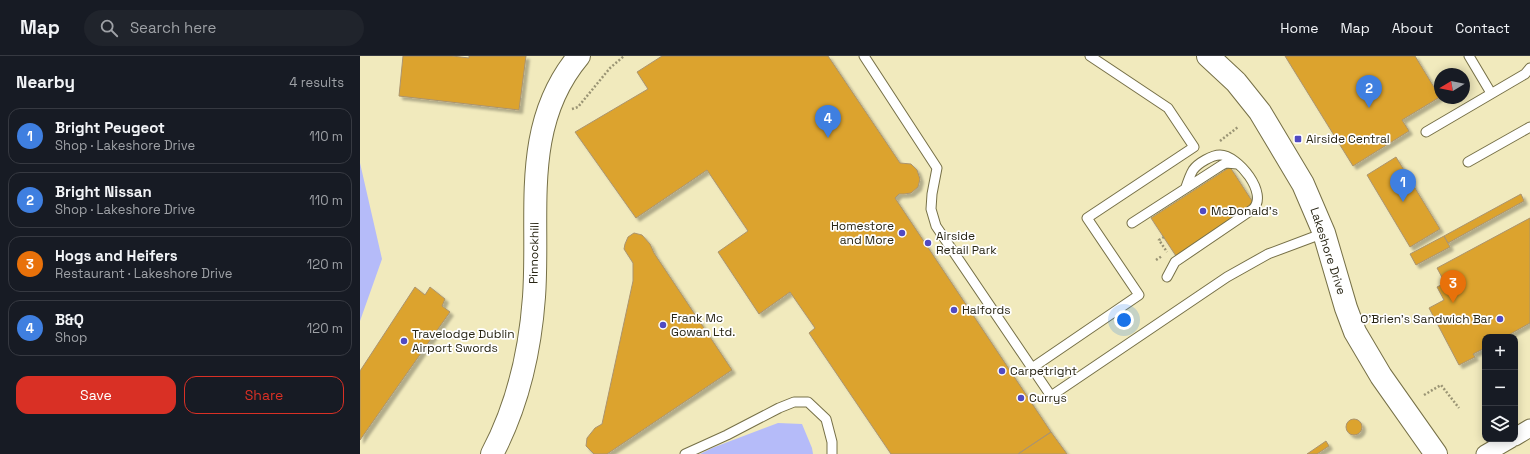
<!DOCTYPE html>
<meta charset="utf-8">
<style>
body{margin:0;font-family:"Space Grotesk",sans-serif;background:#20242c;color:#f1f3f6}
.controls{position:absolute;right:12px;bottom:12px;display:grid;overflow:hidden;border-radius:8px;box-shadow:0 2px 10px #0003}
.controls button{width:36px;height:36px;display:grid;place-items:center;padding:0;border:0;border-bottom:1px solid #363941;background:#171b24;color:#f1f3f6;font:20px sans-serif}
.compass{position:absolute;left:1074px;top:12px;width:36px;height:36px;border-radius:50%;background:#171b24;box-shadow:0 2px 10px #0003;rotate:260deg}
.you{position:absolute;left:764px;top:264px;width:14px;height:14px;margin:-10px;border:3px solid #fff;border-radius:50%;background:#1a73e8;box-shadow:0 0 0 6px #1a73e833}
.badge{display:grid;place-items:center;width:26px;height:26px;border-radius:50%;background:#d93025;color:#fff;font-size:13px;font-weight:700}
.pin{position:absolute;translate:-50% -33px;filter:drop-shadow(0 1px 2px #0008)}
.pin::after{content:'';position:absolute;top:21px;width:14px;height:12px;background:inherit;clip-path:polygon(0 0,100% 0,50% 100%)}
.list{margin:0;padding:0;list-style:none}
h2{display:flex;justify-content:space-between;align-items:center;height:52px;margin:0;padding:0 16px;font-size:17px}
h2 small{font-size:13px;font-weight:400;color:#9ea1a6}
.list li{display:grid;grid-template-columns:26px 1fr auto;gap:12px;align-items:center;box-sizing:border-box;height:56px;margin:0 8px 8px;padding:0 8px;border:1px solid #363941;border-radius:12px}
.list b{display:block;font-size:15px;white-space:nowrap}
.list p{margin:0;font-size:13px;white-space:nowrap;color:#9ea1a6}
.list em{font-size:13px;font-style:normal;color:#9ea1a6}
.actions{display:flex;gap:8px;padding:12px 16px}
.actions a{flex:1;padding:9px 0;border:1px solid #d93025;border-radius:12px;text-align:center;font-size:14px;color:#d93025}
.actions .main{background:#d93025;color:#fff}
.icon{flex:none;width:22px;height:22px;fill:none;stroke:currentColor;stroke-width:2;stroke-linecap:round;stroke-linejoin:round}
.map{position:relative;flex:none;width:1170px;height:398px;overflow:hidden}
header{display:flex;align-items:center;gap:24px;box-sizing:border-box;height:56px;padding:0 20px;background:#171b24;border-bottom:1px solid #363941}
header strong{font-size:19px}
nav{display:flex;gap:22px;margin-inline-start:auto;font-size:14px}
.search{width:280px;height:36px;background:#20242c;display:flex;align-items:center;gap:10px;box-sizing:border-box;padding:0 14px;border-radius:22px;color:#9ea1a6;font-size:15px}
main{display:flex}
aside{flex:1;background:#171b24}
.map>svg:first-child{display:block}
</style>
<header>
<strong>Map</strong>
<div class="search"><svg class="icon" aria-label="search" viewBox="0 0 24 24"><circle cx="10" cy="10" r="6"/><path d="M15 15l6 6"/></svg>Search here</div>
<nav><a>Home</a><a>Map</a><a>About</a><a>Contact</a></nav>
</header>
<main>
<aside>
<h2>Nearby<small>4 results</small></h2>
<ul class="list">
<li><span class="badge" style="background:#3f7fe0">1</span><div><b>Bright Peugeot</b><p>Shop · Lakeshore Drive</p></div><em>110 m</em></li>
<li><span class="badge" style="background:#3f7fe0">2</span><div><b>Bright Nissan</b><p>Shop · Lakeshore Drive</p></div><em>110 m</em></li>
<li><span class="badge" style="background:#e8710a">3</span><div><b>Hogs and Heifers</b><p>Restaurant · Lakeshore Drive</p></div><em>120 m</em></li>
<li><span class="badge" style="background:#3f7fe0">4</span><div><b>B&amp;Q</b><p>Shop</p></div><em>120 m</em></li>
</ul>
<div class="actions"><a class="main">Save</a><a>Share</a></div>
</aside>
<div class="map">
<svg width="1170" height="398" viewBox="0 0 1170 398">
<defs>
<filter id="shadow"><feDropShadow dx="3.5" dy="3.5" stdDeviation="1" flood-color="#0004"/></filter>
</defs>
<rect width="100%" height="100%" fill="#f1eabd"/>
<path fill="#b5bbf9" d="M0,107L22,203L0,265Z
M418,367L442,368L452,392L453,398H340L352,392Z"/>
<path fill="#dca32e" stroke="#ab946f" filter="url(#shadow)" d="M43,0H92L109,2V0H166L159,54L39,40Z
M302,0H468L540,107L551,108L557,114L560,123L558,131L551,137L544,138H539L535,142L691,376L658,398H531L449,277L455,272L430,236L399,258L358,196L388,175L347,114L276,162L215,76L288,33L277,16Z
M925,0H1055L1080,41L1042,64L1049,75L993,110Z
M1036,101L1080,173L1050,191L1007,119Z
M870,111L894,148L816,200L791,162Z
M1161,138L1164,145L1088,187L1084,180Z
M1170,162V267L1145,281H1125V292L1113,298L1115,301L1099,309L1069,252L1084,244L1077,231L1085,227L1077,212Z
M274,177L282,179L290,188L294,197L372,314L247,398H234L226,390L227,382L235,372L242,368L273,225V207L264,193L265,188L268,181Z
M1084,180L1090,191L1056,209L1050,198Z
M55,231L65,239L70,231L85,243L82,250L90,256L0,384V315Z
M986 371a8 8 0 1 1 16 0a8 8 0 1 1-16 0Z
M691,376L707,398H658Z
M966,385L969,390L957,398H947Z"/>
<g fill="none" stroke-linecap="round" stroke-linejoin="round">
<g stroke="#767047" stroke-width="11">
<path id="lane" d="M504,0L577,112L572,138L571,153L576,170L691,340L867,221L908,198L964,177
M1109,0L1131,37
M1066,76L1165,18L1170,12
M1108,106L1170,71
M772,167L862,109L866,107L877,108
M807,221L815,206L893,153C909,138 878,99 860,99C852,99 838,107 833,114C830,119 828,125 826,131
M672,312L779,239L727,162L834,91L808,52L730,0
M325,398L367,379L419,352L434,346H448L466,363L472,386V398"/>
</g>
<g stroke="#767047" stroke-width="19">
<path id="street" d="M1155,381L1170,372
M1125,398L1151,383"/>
</g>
<g stroke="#767047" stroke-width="24">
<path id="secondary" d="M848,0L876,26L900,56L943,128L964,177L986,252L995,276L1021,320L1076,398
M132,398C158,349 170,296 174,241C180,158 160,70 219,0"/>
</g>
<path stroke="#9a9474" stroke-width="2.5" stroke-dasharray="2 2" stroke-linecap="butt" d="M212,53L218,51L250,12L264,0
M860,85L878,71
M804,181L799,184L807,196
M796,204L802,200
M1064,339L1081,329L1099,352"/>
<use href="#lane" stroke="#fff" stroke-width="9"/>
<use href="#street" stroke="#fff" stroke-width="17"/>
<use href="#secondary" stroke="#fff" stroke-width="22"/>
</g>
<g fill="#514ac1" stroke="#fff" stroke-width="1.5">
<rect x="934" y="79" width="8" height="8" rx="2"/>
<circle cx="843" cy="155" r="4"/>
<circle cx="542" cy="177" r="4"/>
<circle cx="568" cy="187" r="4"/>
<circle cx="594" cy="254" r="4"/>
<circle cx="1140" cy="263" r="4"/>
<circle cx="303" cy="269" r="4"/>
<circle cx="44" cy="285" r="4"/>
<circle cx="642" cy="315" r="4"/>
<circle cx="661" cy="342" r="4"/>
</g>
<g text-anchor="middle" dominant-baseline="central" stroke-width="3.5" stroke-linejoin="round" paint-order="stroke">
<g font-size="12" fill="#292615" stroke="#fff" text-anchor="start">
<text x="946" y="83">Airside Central</text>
<text x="851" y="155">McDonald's</text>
<text x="534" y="170" text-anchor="end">Homestore<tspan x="534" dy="14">and More</tspan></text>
<text x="576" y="180">Airside<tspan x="576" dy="14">Retail Park</tspan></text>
<text x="602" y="254">Halfords</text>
<text x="311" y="262">Frank Mc<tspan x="311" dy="14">Gowan Ltd.</tspan></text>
<text x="1132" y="263" text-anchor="end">O'Brien's Sandwich Bar</text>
<text x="52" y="278">Travelodge Dublin<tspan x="52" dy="14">Airport Swords</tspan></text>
<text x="650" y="315">Carpetright</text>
<text x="669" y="342">Currys</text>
</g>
<g font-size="12" fill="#292615" stroke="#fff">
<text transform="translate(968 195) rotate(72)">Lakeshore Drive</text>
<text transform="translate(174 197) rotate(-89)">Pinnockhill</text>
</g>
</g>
</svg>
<div class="controls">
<button>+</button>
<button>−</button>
<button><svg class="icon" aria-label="layers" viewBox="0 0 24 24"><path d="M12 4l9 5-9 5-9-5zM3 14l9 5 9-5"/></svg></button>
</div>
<svg class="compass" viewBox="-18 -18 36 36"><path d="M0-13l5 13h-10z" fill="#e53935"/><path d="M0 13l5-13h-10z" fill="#9ea1a6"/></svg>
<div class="you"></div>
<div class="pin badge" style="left:1043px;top:146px;background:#3f7fe0">1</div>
<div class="pin badge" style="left:1009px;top:52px;background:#3f7fe0">2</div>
<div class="pin badge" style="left:1093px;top:247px;background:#e8710a">3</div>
<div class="pin badge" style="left:468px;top:82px;background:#3f7fe0">4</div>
</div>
</main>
